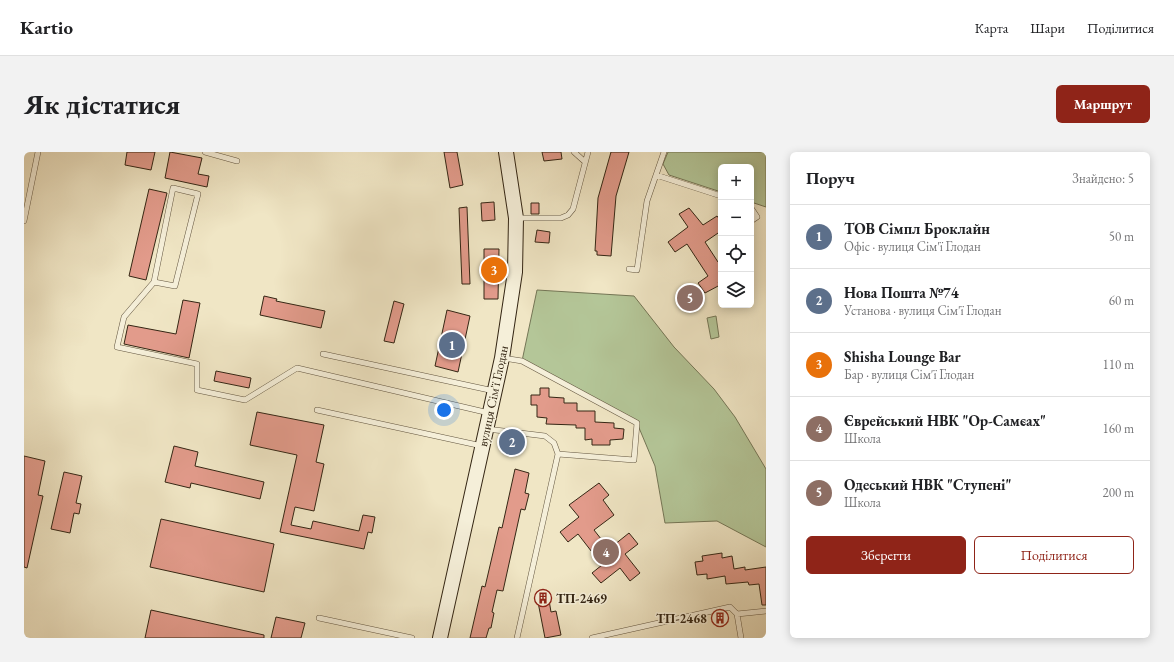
<!DOCTYPE html>
<html lang="uk">
<meta charset="utf-8">
<style>
body{margin:0;font-family:"EB Garamond",serif;background:#f2f2f2;color:#202124}
.controls{position:absolute;right:12px;top:12px;display:grid;overflow:hidden;border-radius:6px;box-shadow:0 2px 10px #0003}
.controls button{width:36px;height:36px;display:grid;place-items:center;padding:0;border:0;border-bottom:1px solid #e0e0e0;background:#fff;color:#202124;font:20px sans-serif}
.you{position:absolute;left:420px;top:258px;width:14px;height:14px;margin:-10px;border:3px solid #fff;border-radius:50%;background:#1a73e8;box-shadow:0 0 0 6px #1a73e833}
.badge{display:grid;place-items:center;width:26px;height:26px;border-radius:50%;background:#8f2418;color:#fff;font-size:13px;font-weight:700}
.pin{position:absolute;translate:-50% -50%;border:2px solid #fff;box-shadow:0 1px 4px #0006}
.list{margin:0;padding:0;list-style:none}
h2{display:flex;justify-content:space-between;align-items:center;height:52px;margin:0;padding:0 16px;font-size:17px}
h2 small{font-size:13px;font-weight:400;color:#757577}
.list li{display:grid;grid-template-columns:26px 1fr auto;gap:12px;align-items:center;box-sizing:border-box;height:64px;padding:0 16px;border-top:1px solid #e0e0e0}
.list b{display:block;font-size:15px;white-space:nowrap}
.list p{margin:0;font-size:13px;white-space:nowrap;color:#757577}
.list em{font-size:13px;font-style:normal;color:#757577}
.actions{display:flex;gap:8px;padding:12px 16px}
.actions a{flex:1;padding:9px 0;border:1px solid #8f2418;border-radius:6px;text-align:center;font-size:14px;color:#8f2418}
.actions .main{background:#8f2418;color:#fff}
.icon{flex:none;width:22px;height:22px;fill:none;stroke:currentColor;stroke-width:2;stroke-linecap:round;stroke-linejoin:round}
.map{position:relative;flex:none;width:742px;height:486px;overflow:hidden;border-radius:6px}
header{display:flex;align-items:center;gap:24px;box-sizing:border-box;height:56px;padding:0 20px;background:#fff;border-bottom:1px solid #e0e0e0}
header strong{font-size:19px}
nav{display:flex;gap:22px;margin-inline-start:auto;font-size:14px}
.intro{display:flex;align-items:center;justify-content:space-between;box-sizing:border-box;height:96px;padding:0 24px}
h1{margin:0;font-size:28px}
.button{padding:10px 18px;border-radius:6px;background:#8f2418;color:#fff;font-size:14px;font-weight:700}
main{display:flex;gap:24px;padding:0 24px}
aside{flex:1;background:#fff;border-radius:6px;box-shadow:0 2px 10px #0003}
.map>svg:first-child{display:block}
</style>
<header>
<strong>Kartio</strong>
<nav><a>Карта</a><a>Шари</a><a>Поділитися</a></nav>
</header>
<div class="intro"><h1>Як дістатися</h1><a class="button">Маршрут</a></div>
<main>
<div class="map">
<svg width="742" height="486" viewBox="0 0 742 486">
<rect width="100%" height="100%" fill="#f0e6c5"/>
<filter id="stains"><feTurbulence type="fractalNoise" baseFrequency=".005" numOctaves="4"/><feColorMatrix values="0 0 0 0 .2 0 0 0 0 .09 0 0 0 0 .02 0 0 0 .5 -.17"/></filter>
<radialGradient id="worn" r=".72"><stop offset=".6" stop-color="#630" stop-opacity="0"/><stop offset="1" stop-color="#630" stop-opacity=".3"/></radialGradient>
<path fill="#b4c698" stroke="#747656" d="M644,0H742V55L727,50V15H697V40L645,23L639,12Z
M513,138L610,144L650,195L690,237L711,265L742,317V395L693,369L641,371L631,314L613,271L498,209Z
M692,164L695,185L687,187L683,166Z"/>
<path fill="#e29b8b" stroke="#342614" d="M103,0H131L127,18L101,13Z
M146,0L178,6L174,22L185,24L183,35L141,26Z
M420,0H433L439,33L426,36Z
M518,0H537L538,7L520,9Z
M587,0H605L592,44L587,104L573,103V99H571L574,46Z
M125,37L143,41L122,128L105,124Z
M470,50L471,68L458,69L457,51Z
M507,51H515V62H507Z
M443,55L446,132H438L435,56Z
M665,56L679,73L693,64L697,69V79L681,90L694,110L697,108V128L694,130L696,133L681,141L674,131L684,124L663,92L651,100L644,90L664,75L655,62Z
M513,78L526,80L525,91L511,90Z
M460,97H475L474,147H460Z
M240,144L253,147L252,149L301,159L297,176L236,163Z
M159,148L176,151L165,206L100,192L104,173L152,182Z
M370,149L380,152L370,191L360,189Z
M423,158L446,164L434,220L411,214Z
M192,219L227,226L225,236L190,229Z
M516,236H525V245L540,246V251H553V259H571V270L590,271V276L600,277L599,287L586,288V293H568V287L561,288V276H552V273L522,272L523,266L513,265V253H507V243H516Z
M233,260L300,273L292,310L300,312L290,359L271,355L267,373L287,377L289,369L335,379L339,363L351,365L348,381L344,380L340,397L256,380L273,303L226,293Z
M150,294L174,300L171,314L240,330L236,347L167,331L166,336L141,330Z
M0,304L21,309L14,343L19,344L3,416L0,415Z
M491,317L505,321L501,341L505,342L501,358L497,357L479,439L473,438L468,460L470,461L467,476H465L462,486H446L458,434L461,435L475,375L478,376Z
M40,320L58,324L52,351L57,352L55,362L50,361L46,381L27,377Z
M575,331L585,343L579,348L590,363L570,378L585,397L605,381L614,392L601,402L616,421L606,429L596,416L577,431L568,421L578,413L554,382L544,390L536,380L555,365L545,353Z
M137,367L250,392L240,440L126,415Z
M698,401V406L708,404L710,417L721,415V418L742,415V453H738L735,432L725,433L724,430L702,432L701,424L683,427V422L673,423L671,410L679,409L678,404Z
M524,442L527,460L532,459L537,483L521,486L513,445Z
M127,458L240,483V486H121Z
M702,460L704,468L690,471L688,463Z
M252,465L281,471L277,486H247Z"/>
<g fill="none" stroke-linecap="round" stroke-linejoin="round">
<g stroke="#635640" stroke-width="6">
<path id="lane" d="M181,0L213,9
M550,0L560,9
M632,23L697,44
M727,56L733,65L727,69
M493,66H537L544,63L549,57L564,0
M0,69L14,0
M605,117L613,118L623,49L640,0
M130,130L151,134L174,42L149,36L130,130L100,165L93,195L173,212V238L221,248L273,216L465,261
M299,202L470,239
M479,206L498,209L613,271L610,308L534,302
M293,258L458,294
M463,277L521,284L530,291L534,302L493,486
M713,462L742,459
M295,466L388,486
M568,486L706,455L713,462L717,486"/>
</g>
<g stroke="#342614" stroke-width="16">
<path id="secondary" d="M416,486L478,206L491,120L492,66L482,0"/>
</g>
<use href="#lane" stroke="#f5efd9" stroke-width="5"/>
<use href="#secondary" stroke="#f5efd9" stroke-width="14"/>
</g>
<defs>
<g id="building-ring" transform="scale(0.9)"><circle r="9.5" fill="#f5efd9" stroke="#8f2418" stroke-width="1.5"/><path d="M-4-6H4V6H1V3H-1V6H-4ZM-2.5-4.3h1.7v1.8h-1.7ZM.8-4.3h1.7v1.8H.8ZM-2.5-1h1.7V.8h-1.7ZM.8-1h1.7V.8H.8Z" fill="#8f2418"/></g>
</defs>
<g fill-rule="evenodd">
<use href="#building-ring" x="519" y="446"/>
<use href="#building-ring" x="696" y="466"/>
</g>
<g text-anchor="middle" dominant-baseline="central" stroke-width="3" stroke-linejoin="round" paint-order="stroke">
<g font-size="13" fill="#342614" stroke="#f5efd9">
<text transform="translate(469 244) rotate(-78)">вулиця Сім'ї Глодан</text>
</g>
<g font-size="13" font-weight="bold" fill="#342614" stroke="#f5efd9" text-anchor="start">
<text x="532" y="446">ТП-2469</text>
<text x="683" y="466" text-anchor="end">ТП-2468</text>
</g>
</g>
<rect width="100%" height="100%" filter="url(#stains)"/>
<rect width="100%" height="100%" fill="url(#worn)"/>
</svg>
<div class="controls">
<button>+</button>
<button>−</button>
<button><svg class="icon" aria-label="locate" viewBox="0 0 24 24"><circle cx="12" cy="12" r="6"/><path d="M12 2v4M12 18v4M2 12h4M18 12h4"/></svg></button>
<button><svg class="icon" aria-label="layers" viewBox="0 0 24 24"><path d="M12 4l9 5-9 5-9-5zM3 14l9 5 9-5"/></svg></button>
</div>
<div class="you"></div>
<div class="pin badge" style="left:428px;top:193px;background:#5c6f8a">1</div>
<div class="pin badge" style="left:488px;top:290px;background:#5c6f8a">2</div>
<div class="pin badge" style="left:470px;top:118px;background:#e8710a">3</div>
<div class="pin badge" style="left:582px;top:400px;background:#8d6e63">4</div>
<div class="pin badge" style="left:666px;top:146px;background:#8d6e63">5</div>
</div>
<aside>
<h2>Поруч<small>Знайдено: 5</small></h2>
<ul class="list">
<li><span class="badge" style="background:#5c6f8a">1</span><div><b>ТОВ Сімпл Броклайн</b><p>Офіс · вулиця Сім'ї Глодан</p></div><em>50 m</em></li>
<li><span class="badge" style="background:#5c6f8a">2</span><div><b>Нова Пошта №74</b><p>Установа · вулиця Сім'ї Глодан</p></div><em>60 m</em></li>
<li><span class="badge" style="background:#e8710a">3</span><div><b>Shisha Lounge Bar</b><p>Бар · вулиця Сім'ї Глодан</p></div><em>110 m</em></li>
<li><span class="badge" style="background:#8d6e63">4</span><div><b>Єврейський НВК &quot;Ор-Самєах&quot;</b><p>Школа</p></div><em>160 m</em></li>
<li><span class="badge" style="background:#8d6e63">5</span><div><b>Одеський НВК &quot;Ступені&quot;</b><p>Школа</p></div><em>200 m</em></li>
</ul>
<div class="actions"><a class="main">Зберегти</a><a>Поділитися</a></div>
</aside>
</main>
